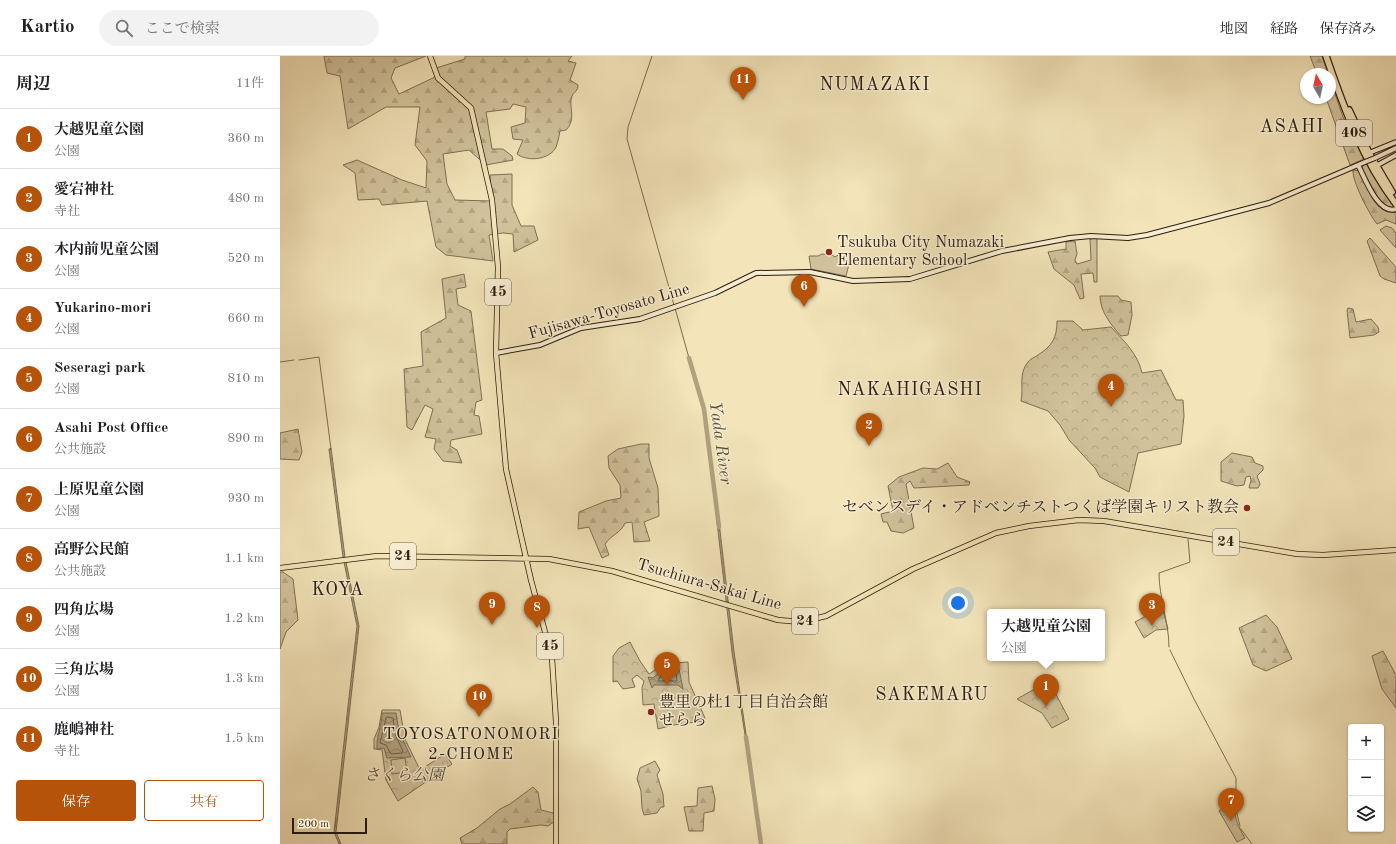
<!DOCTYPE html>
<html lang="ja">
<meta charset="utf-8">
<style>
body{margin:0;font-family:"Old Standard TT","Noto Serif JP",serif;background:#f2f2f2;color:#202124}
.controls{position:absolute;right:12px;bottom:12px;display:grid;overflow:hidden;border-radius:4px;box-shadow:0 1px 3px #0004}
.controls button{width:36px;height:36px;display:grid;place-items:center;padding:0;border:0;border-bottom:1px solid #e0e0e0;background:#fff;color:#202124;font:20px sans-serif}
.compass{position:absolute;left:1020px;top:12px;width:36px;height:36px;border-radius:50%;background:#fff;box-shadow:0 1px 3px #0004;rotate:351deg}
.scale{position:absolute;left:12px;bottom:10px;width:75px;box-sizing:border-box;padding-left:4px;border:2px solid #2d1e0d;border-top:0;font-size:11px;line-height:14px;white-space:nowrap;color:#2d1e0d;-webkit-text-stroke:3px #f7edd2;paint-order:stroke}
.you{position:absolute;left:678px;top:547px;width:14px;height:14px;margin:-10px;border:3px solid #fff;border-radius:50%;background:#1a73e8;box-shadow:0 0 0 6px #1a73e833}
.badge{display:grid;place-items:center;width:26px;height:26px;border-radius:50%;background:#b45309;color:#fff;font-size:13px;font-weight:700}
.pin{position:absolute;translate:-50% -33px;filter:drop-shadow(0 1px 2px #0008)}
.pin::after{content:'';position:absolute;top:21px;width:14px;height:12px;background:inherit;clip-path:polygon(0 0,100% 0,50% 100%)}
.popup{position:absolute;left:707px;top:553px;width:118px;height:52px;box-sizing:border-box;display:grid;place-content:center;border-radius:4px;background:#fff;filter:drop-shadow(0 1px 3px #0005);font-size:13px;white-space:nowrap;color:#757577}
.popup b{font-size:15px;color:#202124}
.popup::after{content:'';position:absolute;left:50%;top:100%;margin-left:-8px;border:8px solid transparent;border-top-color:#fff}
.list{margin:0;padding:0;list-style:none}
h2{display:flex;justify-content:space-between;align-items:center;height:52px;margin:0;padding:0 16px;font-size:17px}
h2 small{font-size:13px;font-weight:400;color:#757577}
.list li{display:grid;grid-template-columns:26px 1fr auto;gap:12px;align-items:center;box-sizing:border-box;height:60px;padding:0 16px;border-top:1px solid #e0e0e0}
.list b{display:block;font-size:15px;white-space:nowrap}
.list p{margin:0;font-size:13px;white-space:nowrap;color:#757577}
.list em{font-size:13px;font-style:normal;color:#757577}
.actions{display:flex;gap:8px;padding:12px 16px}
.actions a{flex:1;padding:9px 0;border:1px solid #b45309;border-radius:4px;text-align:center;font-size:14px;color:#b45309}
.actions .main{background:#b45309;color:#fff}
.icon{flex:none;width:22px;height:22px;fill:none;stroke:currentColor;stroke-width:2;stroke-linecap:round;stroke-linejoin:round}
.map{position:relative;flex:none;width:1116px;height:788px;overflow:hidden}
header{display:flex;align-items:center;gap:24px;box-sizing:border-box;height:56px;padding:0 20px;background:#fff;border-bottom:1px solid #e0e0e0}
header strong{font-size:19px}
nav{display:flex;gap:22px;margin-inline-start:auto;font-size:14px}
.search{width:280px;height:36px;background:#f2f2f2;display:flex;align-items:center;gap:10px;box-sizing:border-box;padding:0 14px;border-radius:22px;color:#757577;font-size:15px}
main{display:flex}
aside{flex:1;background:#fff}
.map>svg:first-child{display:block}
</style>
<header>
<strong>Kartio</strong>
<div class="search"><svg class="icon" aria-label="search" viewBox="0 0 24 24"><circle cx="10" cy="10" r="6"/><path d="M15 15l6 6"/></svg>ここで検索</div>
<nav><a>地図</a><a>経路</a><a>保存済み</a></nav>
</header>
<main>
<aside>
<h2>周辺<small>11件</small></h2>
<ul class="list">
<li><span class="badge">1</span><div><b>大越児童公園</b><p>公園</p></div><em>360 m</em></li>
<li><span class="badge">2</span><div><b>愛宕神社</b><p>寺社</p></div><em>480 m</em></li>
<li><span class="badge">3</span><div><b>木内前児童公園</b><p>公園</p></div><em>520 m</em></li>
<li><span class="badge">4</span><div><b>Yukarino-mori</b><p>公園</p></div><em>660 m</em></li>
<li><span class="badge">5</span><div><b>Seseragi park</b><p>公園</p></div><em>810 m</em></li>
<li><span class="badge">6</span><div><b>Asahi Post Office</b><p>公共施設</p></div><em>890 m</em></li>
<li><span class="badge">7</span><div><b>上原児童公園</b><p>公園</p></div><em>930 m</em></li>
<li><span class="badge">8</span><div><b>高野公民館</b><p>公共施設</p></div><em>1.1 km</em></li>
<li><span class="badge">9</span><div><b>四角広場</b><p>公園</p></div><em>1.2 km</em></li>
<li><span class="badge">10</span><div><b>三角広場</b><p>公園</p></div><em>1.3 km</em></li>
<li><span class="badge">11</span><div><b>鹿嶋神社</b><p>寺社</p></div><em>1.5 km</em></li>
</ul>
<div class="actions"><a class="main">保存</a><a>共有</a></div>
</aside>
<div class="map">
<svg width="1116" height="788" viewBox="0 0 1116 788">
<defs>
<pattern id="forest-firs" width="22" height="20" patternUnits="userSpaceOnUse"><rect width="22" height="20" fill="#d1c29c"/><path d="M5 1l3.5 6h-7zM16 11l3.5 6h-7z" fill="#b4a685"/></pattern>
<pattern id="park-crowns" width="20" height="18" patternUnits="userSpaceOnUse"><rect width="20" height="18" fill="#d1c29c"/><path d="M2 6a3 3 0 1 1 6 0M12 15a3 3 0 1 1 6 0" fill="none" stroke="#b4a685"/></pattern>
<pattern id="water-waves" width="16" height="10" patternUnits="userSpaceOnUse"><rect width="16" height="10" fill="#b0a17f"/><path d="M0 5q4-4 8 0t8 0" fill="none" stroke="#908366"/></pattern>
</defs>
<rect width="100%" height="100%" fill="#f3e4b9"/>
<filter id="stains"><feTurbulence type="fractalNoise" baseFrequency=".005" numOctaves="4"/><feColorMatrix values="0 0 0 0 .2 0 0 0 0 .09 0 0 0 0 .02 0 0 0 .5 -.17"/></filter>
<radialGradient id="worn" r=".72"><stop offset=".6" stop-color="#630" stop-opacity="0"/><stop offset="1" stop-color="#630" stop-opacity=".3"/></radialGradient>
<path fill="url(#forest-firs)" stroke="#7f7054" d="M44,0H146L115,12L111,22L119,38L155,21L158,22L156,12L185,3V0H292L288,5L296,7L290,24L298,29C298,35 294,36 292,40C288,51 297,63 286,74L280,75C279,80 278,86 276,91C270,104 247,106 237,98L243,84L233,83L231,71L245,67L246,51L233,48L230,53L206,56L212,93H223L232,100L233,104L206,109L189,94L163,98L167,128L175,144L212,145L210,119L232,118V149L241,170H254L258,184L234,196L233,178L223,177L209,179L213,205L166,199L156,191L147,145L102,149L99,143L78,144L75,117L63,109L77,104L122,124L146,132L147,105L135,89L140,51H106L68,73L60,20L47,17Z
M1030,0H1042L1048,18H1037Z
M1050,23L1063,61L1084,103L1070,109L1046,42H1050Z
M1087,108L1115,151L1114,152L1102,149L1082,113L1083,109Z
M1073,114L1080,115C1087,130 1095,160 1116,156V168L1106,164L1097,168C1089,158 1072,125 1073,114Z
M1106,170L1112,172L1116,177V192L1100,174Z
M817,182V226H814L813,217L801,218L804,242L800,243L794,229L774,213L768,196L786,193V186L795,185L797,198L795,204L797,208L811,204L810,183Z
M1090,182L1116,211V227L1104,223L1100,220L1087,185Z
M184,218L186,231L176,233L178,249L191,255L202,344L196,346L194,359L199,360L202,378L171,384L170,390L177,394L182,407L163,405L154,393L156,383L145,381L153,353L145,349L132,374L127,371L124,313L143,310L141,276L166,262L162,223Z
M820,240H838L841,244L851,246L852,259L848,279L841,280C831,269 820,255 820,240Z
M1068,252L1073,253L1076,266L1091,263L1098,271L1099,276L1094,279L1070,282L1067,254Z
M18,373L22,396L19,404L0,403V377Z
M361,388H369V402L378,432L379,460L364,466L370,485L354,486L352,466L345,467C341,477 331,479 325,488L329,499L322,502L309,471L298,473L299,456L326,445L341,442L340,429L329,412L328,400L338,393Z
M952,397L972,401L975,407L983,410V414L977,420L980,428L978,432H969L971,424L970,420L966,421L964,429L957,430L941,425V406Z
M668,407L677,421L690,426L689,429L634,432L630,425L626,428L634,472L623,477L611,475L607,466H603L601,458L613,455L608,430L619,421L643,412L657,413Z
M0,516H3L13,523L18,564L6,576L0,593Z
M986,559L997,571L1012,603L986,615L973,609L959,572Z
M1103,595L1116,619V652L1102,633L1092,600Z
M375,705L380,714L377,719L383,738L384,751H381L377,757L364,759L362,752L361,735L357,723L360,712Z
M432,730L435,743L434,755L424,757L423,775H409L404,751L417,750L418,732Z
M253,731L258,736L261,754L277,758L278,763L268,770L261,769L230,773L227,776V788H182L180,782L197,772L220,753L230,748Z"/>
<path fill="url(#park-crowns)" stroke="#7f7054" d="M777,265H793L803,274L831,271C844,285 858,298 862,317L881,314L896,344H903L904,360L901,388L858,397L849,436L820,421L815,412L789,384L780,369L768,355L741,345C744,331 738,318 748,306C750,303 755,301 758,299C772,290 777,282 777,265Z
M882,551L888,573L876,574L864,582L855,566Z
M350,586L360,605L369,618L384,608L408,606L409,626L425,662L424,665L393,669L378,673L374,648L363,649L362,632L364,625L357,619L352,623L355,631L343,633L337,625L333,626V600L339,592Z
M769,625L789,663L772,672L762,657L737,643Z
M102,654H120L125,683L140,714L165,698L172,708L118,745L106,724L102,694L94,693V683L99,671Z
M954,747C954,760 958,771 965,782L957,786L939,755Z"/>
<path fill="#d1c29c" stroke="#7f7054" d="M542,198L552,199L555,201L558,199L571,200L566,220L531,213L529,200H538Z
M125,702L127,716L112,718L111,704Z"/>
<path fill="url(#water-waves)" stroke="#7c6d51" d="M51,392L65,501L79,570L56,776L61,788H59L54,776L77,570L63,501L49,393Z
M437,466H439L454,596L467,685H466L452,596Z
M399,613L403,633L398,629H374L372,632L368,621L373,622C381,614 388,613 399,613Z
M102,657H116L119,676L131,701L107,702L104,692L97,693C96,680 102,670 102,657Z"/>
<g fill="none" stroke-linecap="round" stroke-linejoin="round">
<path stroke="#6e6046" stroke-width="1" d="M388,617H396L397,625H378L380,621Z
M108,661L113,662L115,678L123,695L122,697L111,698L106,689L100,687L106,662Z"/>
<path stroke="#7c6d51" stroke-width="1" d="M372,0L348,71L347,83L394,249
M395,252L409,302
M19,304L39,301L51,393
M0,306L14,304
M889,591C889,566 879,542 879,517L910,506L908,483
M890,594L914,643L956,722V754L960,770
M55,771L56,762
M961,773L972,788"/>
<path stroke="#b0a17f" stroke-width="4.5" d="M409,302L424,353L439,471
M466,681L481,788"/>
<g stroke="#2d1e0d" stroke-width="6">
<path id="secondary" d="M1089,97L1116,86
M1095,102L1116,92
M1078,109C1085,122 1098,159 1116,153
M1096,110L1116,99
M216,297L260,289L301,272L360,263L435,237L476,217L530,216L573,225L630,223L722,195L790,182L811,180L848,182L867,179L989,147L1085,106"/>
</g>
<g stroke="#2d1e0d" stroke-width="6">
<path id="primary" d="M150,0L158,22L191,52L212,144L218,211L216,297L226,413L251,524L272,602L276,666V788
M0,512L97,500L269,503L332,515L498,564L521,566L546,560L633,513L716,477L749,470L799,464L824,465L1017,498L1043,499L1116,494"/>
</g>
<g stroke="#2d1e0d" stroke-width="8">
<path id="highway" d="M1046,0C1064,52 1082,103 1116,148
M1069,54L1089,97L1112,136"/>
</g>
<use href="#secondary" stroke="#f7edd2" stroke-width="4"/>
<use href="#primary" stroke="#f3e4b9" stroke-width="4.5"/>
<use href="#highway" stroke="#f3e4b9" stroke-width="5.5"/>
<g stroke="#2d1e0d" stroke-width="6" stroke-linecap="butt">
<path id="secondary-bridge" d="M1085,106L1095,102"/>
</g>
<use href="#secondary-bridge" stroke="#f7edd2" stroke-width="4"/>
</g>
<g fill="#8f2418" stroke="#f7edd2" stroke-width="1.5">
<circle cx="549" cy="196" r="4"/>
<circle cx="967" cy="452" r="4"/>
<circle cx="371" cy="656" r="4"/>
</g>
<g text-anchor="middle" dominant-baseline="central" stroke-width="3" stroke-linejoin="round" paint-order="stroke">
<g fill="#f7edd2" stroke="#6a5c48" stroke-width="1">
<rect x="1056" y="64" width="36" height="26" rx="3"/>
<rect x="205" y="223" width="26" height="26" rx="3"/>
<rect x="933" y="473" width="26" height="26" rx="3"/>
<rect x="110" y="487" width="26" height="26" rx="3"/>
<rect x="512" y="552" width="26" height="26" rx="3"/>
<rect x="257" y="577" width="26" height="26" rx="3"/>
</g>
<g font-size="15" font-weight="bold" fill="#2d1e0d">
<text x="1074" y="77">408</text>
<text x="218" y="236">45</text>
<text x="946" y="486">24</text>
<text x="123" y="500">24</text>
<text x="525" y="565">24</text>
<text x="270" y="590">45</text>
</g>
<g font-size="16" fill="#2d1e0d" stroke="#f7edd2" text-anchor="start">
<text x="557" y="187">Tsukuba City Numazaki<tspan x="557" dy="18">Elementary School</tspan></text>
<text x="959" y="452" text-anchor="end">セベンスデイ・アドベンチストつくば学園キリスト教会</text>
<text x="379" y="647">豊里の杜1丁目自治会館<tspan x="379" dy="18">せらら</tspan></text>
</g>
<g font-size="16" fill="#2d1e0d" stroke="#f7edd2">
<text transform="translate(329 256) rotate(-16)">Fujisawa-Toyosato Line</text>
<text transform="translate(429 529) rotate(16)">Tsuchiura-Sakai Line</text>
</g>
<g font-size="16" font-style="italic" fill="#5e4f38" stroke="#f7edd2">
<text x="124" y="720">さくら公園</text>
</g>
<g font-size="17" font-style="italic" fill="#5b4c35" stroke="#f7edd2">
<text transform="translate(440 387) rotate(82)">Yada River</text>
</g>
<g font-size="17" letter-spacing="1" fill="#2d1e0d" stroke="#f7edd2">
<text x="191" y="678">TOYOSATONOMORI<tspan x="191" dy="20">2-CHOME</tspan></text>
</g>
<g font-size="18" letter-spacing="1" fill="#2d1e0d" stroke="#f7edd2">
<text x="595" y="29">NUMAZAKI</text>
<text x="1012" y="71">ASAHI</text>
<text x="630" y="334">NAKAHIGASHI</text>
<text x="58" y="534">KOYA</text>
<text x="652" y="639">SAKEMARU</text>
</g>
</g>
<rect width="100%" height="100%" filter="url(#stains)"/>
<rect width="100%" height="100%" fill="url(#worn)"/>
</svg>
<div class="controls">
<button>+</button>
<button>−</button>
<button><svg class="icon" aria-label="layers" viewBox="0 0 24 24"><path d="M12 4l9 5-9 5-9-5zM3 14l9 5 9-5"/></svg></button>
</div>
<svg class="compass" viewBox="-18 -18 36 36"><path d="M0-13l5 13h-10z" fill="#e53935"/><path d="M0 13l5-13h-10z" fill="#757577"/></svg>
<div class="scale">200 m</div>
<div class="you"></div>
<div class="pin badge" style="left:766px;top:651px">1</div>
<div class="popup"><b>大越児童公園</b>公園</div>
<div class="pin badge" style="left:589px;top:390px">2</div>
<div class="pin badge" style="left:872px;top:570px">3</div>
<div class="pin badge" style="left:831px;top:351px">4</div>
<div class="pin badge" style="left:387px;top:629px">5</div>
<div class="pin badge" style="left:524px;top:251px">6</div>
<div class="pin badge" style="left:951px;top:765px">7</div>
<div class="pin badge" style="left:257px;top:572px">8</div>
<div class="pin badge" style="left:212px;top:569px">9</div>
<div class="pin badge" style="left:199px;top:661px">10</div>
<div class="pin badge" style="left:463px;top:44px">11</div>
</div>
</main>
